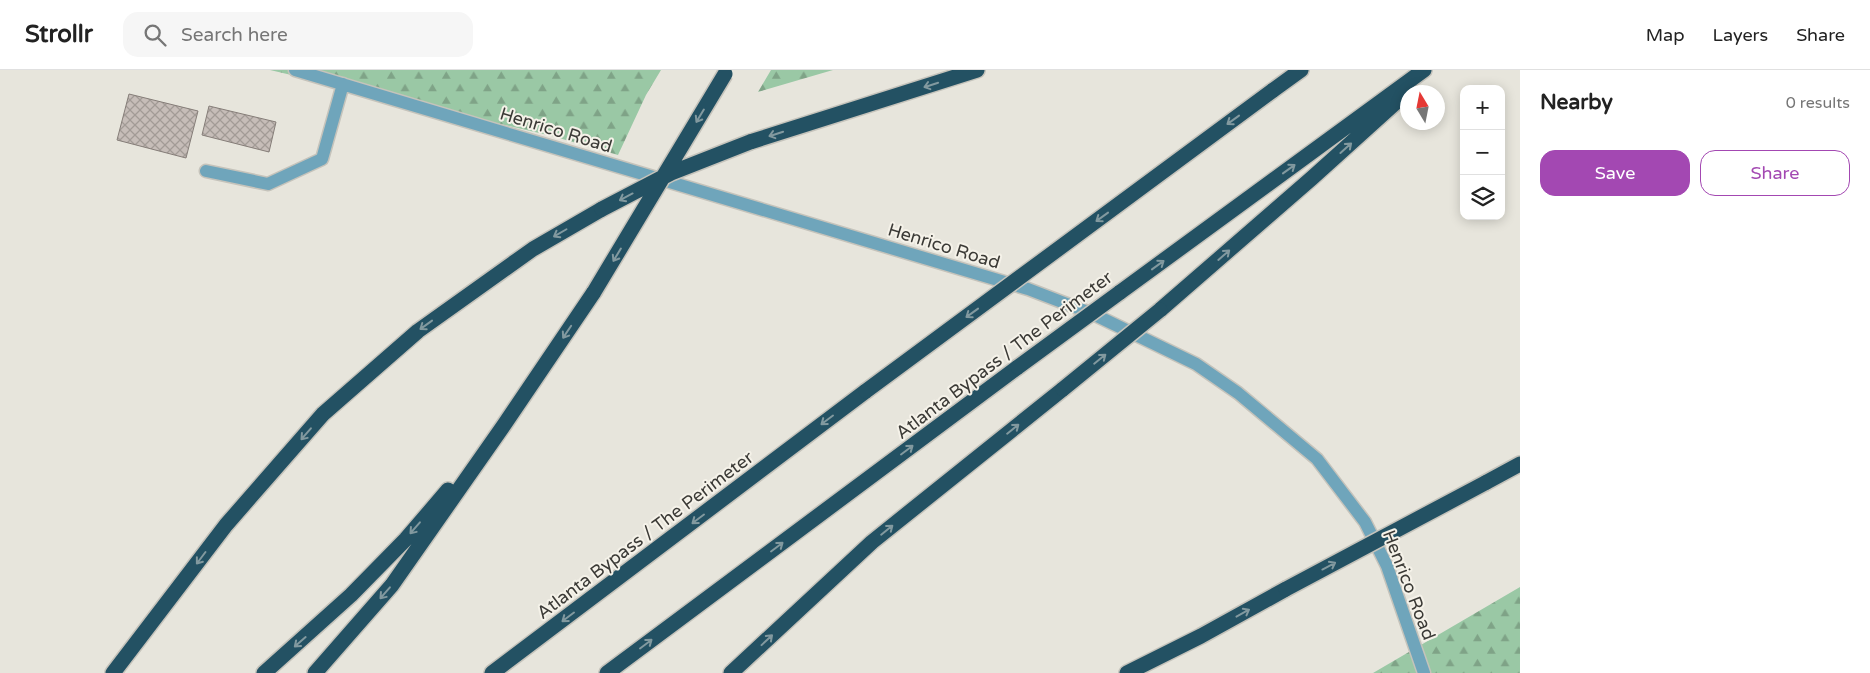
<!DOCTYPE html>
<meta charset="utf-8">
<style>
body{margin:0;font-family:"Varela Round",sans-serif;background:#f6f6f6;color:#222}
.controls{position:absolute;right:15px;top:15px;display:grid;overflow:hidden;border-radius:10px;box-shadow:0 2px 12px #0003}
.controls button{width:45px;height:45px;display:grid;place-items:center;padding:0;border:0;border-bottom:1px solid #e0e0e0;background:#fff;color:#222;font:25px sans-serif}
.compass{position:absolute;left:1400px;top:15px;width:45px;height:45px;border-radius:50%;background:#fff;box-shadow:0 2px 12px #0003;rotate:350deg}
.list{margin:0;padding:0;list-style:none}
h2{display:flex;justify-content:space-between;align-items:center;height:65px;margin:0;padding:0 20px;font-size:21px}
h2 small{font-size:16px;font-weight:400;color:#767676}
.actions{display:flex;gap:10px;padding:15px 20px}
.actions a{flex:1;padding:11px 0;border:1px solid #a348b2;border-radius:15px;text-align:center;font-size:18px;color:#a348b2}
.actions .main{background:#a348b2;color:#fff}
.icon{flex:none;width:28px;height:28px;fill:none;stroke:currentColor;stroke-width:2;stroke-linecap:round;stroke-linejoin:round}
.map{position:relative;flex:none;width:1520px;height:603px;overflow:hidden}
header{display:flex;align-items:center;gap:30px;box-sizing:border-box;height:70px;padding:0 25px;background:#fff;border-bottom:1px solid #e0e0e0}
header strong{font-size:24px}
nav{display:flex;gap:28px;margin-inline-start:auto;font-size:18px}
.search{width:350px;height:45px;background:#f6f6f6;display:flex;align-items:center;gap:12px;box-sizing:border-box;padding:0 18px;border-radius:15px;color:#767676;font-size:19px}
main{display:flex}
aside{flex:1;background:#fff}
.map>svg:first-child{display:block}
</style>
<header>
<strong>Strollr</strong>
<div class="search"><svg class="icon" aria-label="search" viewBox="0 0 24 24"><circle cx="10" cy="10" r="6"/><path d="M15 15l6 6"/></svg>Search here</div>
<nav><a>Map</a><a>Layers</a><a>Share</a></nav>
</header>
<main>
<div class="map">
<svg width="1520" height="603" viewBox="0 0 1520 603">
<defs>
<pattern id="forest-firs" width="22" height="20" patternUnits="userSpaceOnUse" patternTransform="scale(1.25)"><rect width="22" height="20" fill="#9ac8a5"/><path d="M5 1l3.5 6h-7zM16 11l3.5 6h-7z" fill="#7fa387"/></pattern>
<pattern id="building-cross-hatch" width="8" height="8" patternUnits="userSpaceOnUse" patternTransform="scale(1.25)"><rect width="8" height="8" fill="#c6bdb8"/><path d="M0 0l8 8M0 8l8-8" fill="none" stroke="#a29b96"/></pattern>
</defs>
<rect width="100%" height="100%" fill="#e7e5dc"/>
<path fill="url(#forest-firs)" d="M270,0H661L646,25L618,85L552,66Z
M771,0H833L758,22Z
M1520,517V603H1373Z"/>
<path fill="url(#building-cross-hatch)" stroke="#857d78" d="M129,24L198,41L186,88L117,70Z
M209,36L276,52L269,82L202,65Z"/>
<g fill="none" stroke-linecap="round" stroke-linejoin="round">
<g stroke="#c5c3bb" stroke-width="15">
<path id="minor" d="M295,0L1028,219L1093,244L1196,294L1238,323L1317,389L1365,452L1387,496L1424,603
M206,101L268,114L322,89L343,14"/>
</g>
<g stroke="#c5c3bb" stroke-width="18">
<path id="highway" d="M1272,21L1301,0
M750,72L977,0
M1119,223L1424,0
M1160,240L1312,108L1403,26
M1485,413L1520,394
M113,603L226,455L323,344L418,261L533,179L602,139
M264,603L351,525L406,469L448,420
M315,603L392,515L504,355L594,222
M492,603L866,321
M607,603L1018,297
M731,603L872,472L1063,319
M1127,603L1201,566L1286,519"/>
</g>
<use href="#minor" stroke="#6fa5bb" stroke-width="12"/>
<use href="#highway" stroke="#235163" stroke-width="15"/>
<g stroke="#c5c3bb" stroke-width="18" stroke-linecap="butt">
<path id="highway-bridge" d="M602,139L671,103L750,72
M594,222L725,4
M1018,297L1119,223
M1063,319L1160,240
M866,321L1272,21
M1286,519L1485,413"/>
</g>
<use href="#highway-bridge" stroke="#235163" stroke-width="15"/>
</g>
<defs><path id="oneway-shaft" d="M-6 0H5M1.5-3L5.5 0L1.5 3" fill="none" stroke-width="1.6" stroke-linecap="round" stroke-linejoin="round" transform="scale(1.25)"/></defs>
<g stroke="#82999f">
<use href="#oneway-shaft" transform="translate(931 15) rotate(162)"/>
<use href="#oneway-shaft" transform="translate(700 46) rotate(121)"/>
<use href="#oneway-shaft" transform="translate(1233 50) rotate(144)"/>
<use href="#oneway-shaft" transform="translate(776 64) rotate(162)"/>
<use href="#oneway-shaft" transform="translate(1346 78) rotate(-42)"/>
<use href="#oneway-shaft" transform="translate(1289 99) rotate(-36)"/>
<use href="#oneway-shaft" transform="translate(626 127) rotate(152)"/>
<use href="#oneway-shaft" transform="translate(1102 147) rotate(144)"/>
<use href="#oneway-shaft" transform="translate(560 163) rotate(150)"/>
<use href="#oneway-shaft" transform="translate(617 185) rotate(121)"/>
<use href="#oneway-shaft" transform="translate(1224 185) rotate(-41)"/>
<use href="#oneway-shaft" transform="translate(1158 195) rotate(-36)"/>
<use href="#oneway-shaft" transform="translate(972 243) rotate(144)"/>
<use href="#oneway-shaft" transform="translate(426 255) rotate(144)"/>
<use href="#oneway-shaft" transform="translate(567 262) rotate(124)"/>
<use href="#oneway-shaft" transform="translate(1100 289) rotate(-39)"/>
<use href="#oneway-shaft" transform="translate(827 350) rotate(143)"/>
<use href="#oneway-shaft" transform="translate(1013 359) rotate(-39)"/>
<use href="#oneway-shaft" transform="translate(306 364) rotate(131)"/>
<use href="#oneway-shaft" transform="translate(907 380) rotate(-37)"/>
<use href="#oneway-shaft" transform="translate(698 449) rotate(143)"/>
<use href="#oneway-shaft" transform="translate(415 458) rotate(131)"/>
<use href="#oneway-shaft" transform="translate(887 460) rotate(-39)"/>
<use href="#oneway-shaft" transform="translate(777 477) rotate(-37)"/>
<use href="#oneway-shaft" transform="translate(201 488) rotate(127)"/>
<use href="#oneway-shaft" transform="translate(1329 496) rotate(-28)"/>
<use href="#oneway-shaft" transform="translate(385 523) rotate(131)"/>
<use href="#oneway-shaft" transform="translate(1243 543) rotate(-29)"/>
<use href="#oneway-shaft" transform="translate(568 547) rotate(143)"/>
<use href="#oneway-shaft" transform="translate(767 570) rotate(-43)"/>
<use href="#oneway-shaft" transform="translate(300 572) rotate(139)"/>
<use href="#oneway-shaft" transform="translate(646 574) rotate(-37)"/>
</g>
<g text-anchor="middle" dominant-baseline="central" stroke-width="4" stroke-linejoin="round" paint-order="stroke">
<g font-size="18" fill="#3b3a36" stroke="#f5f2e9">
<text transform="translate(556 60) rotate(17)">Henrico Road</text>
<text transform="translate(944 176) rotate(17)">Henrico Road</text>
<text transform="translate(1004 285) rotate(-37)">Atlanta Bypass / The Perimeter</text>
<text transform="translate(645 465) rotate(-37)">Atlanta Bypass / The Perimeter</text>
<text transform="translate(1409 515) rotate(69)">Henrico Road</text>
</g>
</g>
</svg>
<div class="controls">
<button>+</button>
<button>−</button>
<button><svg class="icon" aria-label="layers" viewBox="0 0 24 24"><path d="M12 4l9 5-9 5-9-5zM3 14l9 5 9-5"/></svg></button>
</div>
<svg class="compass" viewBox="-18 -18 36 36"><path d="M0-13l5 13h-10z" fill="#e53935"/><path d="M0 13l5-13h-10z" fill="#767676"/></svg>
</div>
<aside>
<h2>Nearby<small>0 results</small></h2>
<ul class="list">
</ul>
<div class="actions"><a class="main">Save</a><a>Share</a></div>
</aside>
</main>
